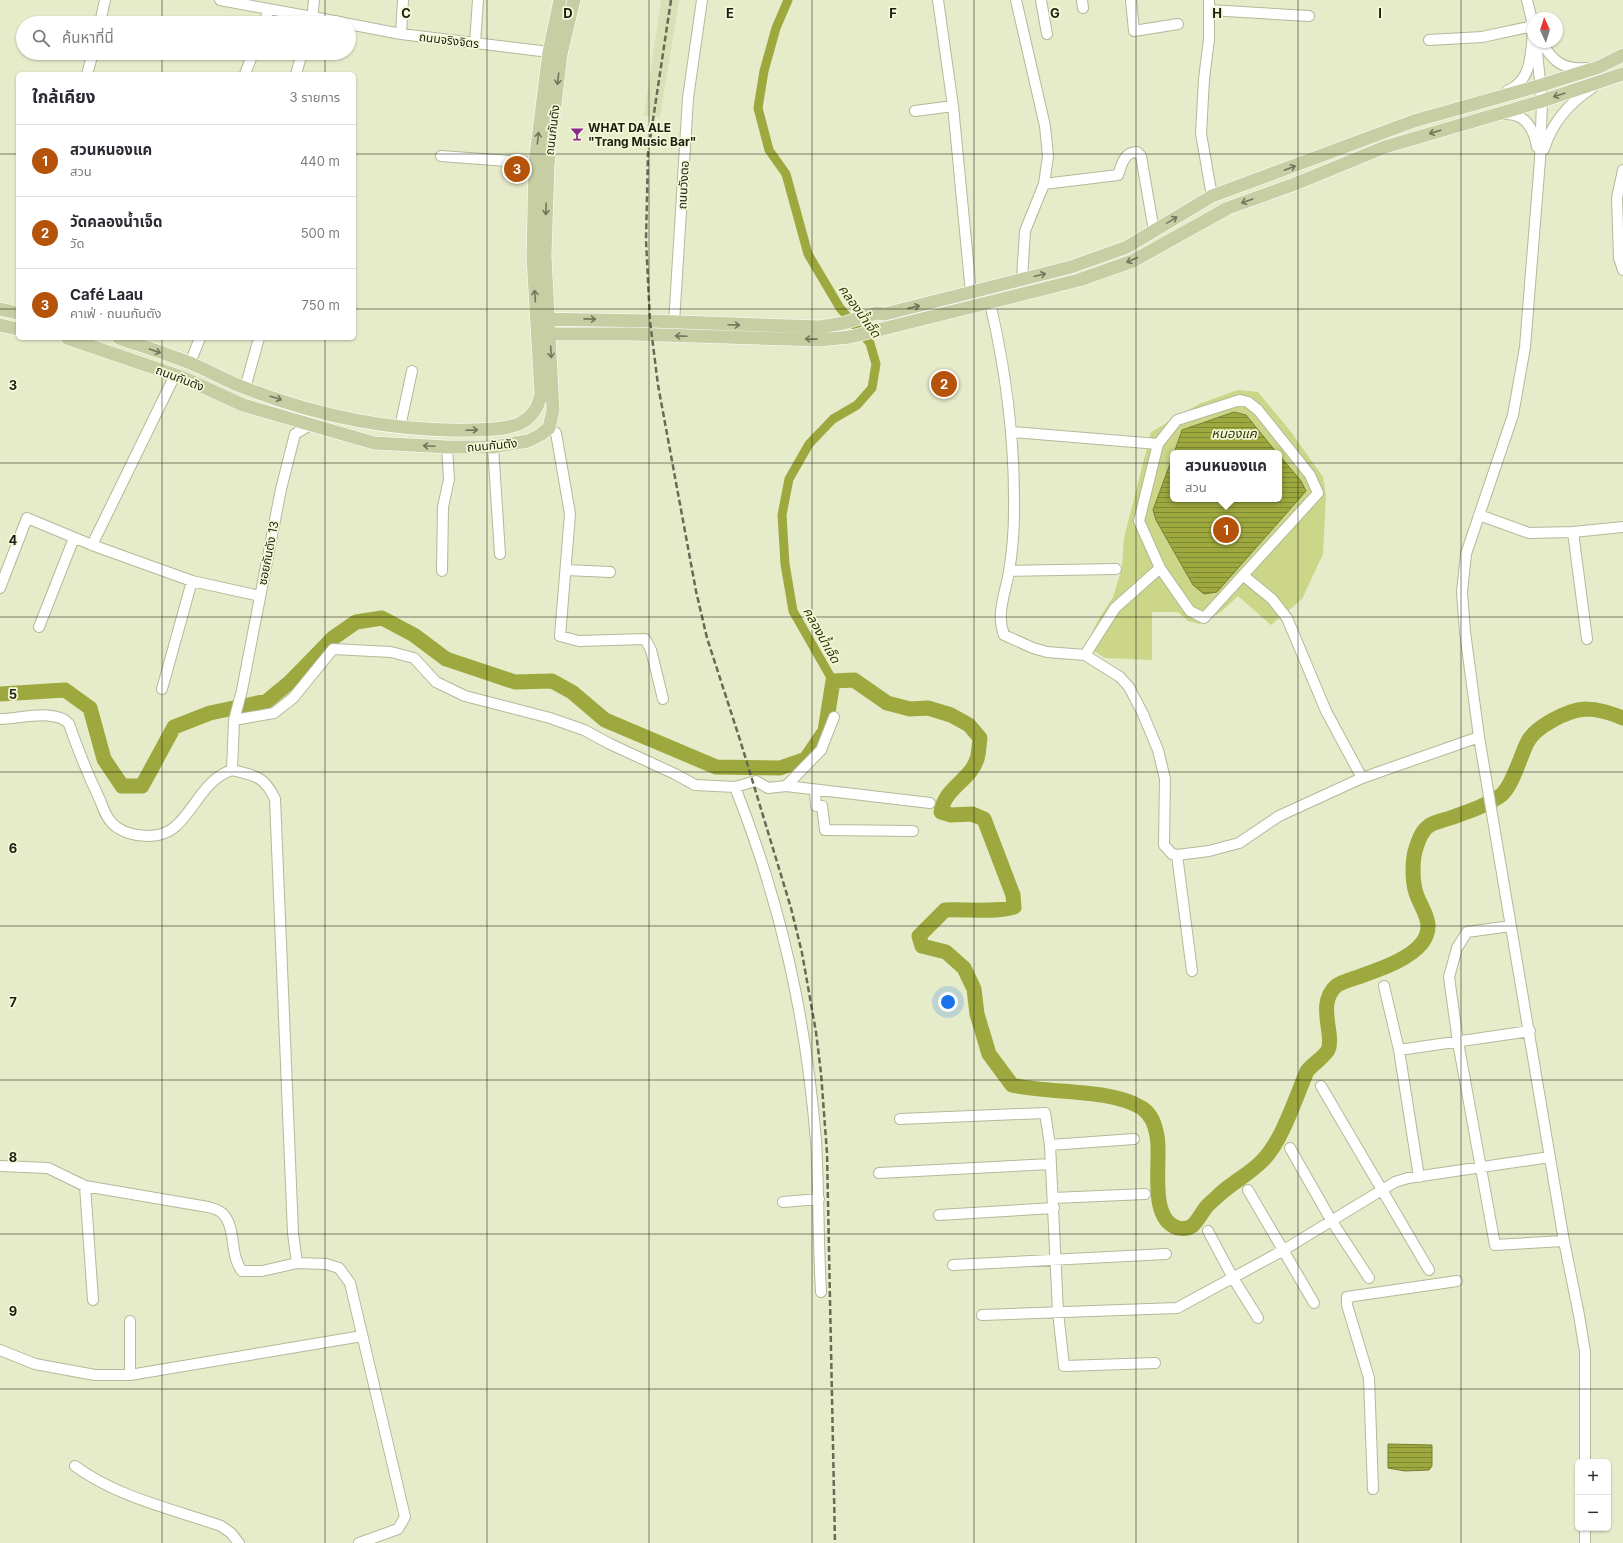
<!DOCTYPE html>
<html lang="th">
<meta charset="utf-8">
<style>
body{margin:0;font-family:Inter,"Noto Sans Thai",sans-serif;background:#f2f2f3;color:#2b2b33}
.controls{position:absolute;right:12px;bottom:12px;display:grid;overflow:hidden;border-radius:6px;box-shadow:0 1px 3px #0004}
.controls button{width:36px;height:36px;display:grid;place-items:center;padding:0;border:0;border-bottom:1px solid #e1e1e2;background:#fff;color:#2b2b33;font:20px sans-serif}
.compass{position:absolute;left:1527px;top:12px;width:36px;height:36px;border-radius:50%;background:#fff;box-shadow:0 1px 3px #0004;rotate:356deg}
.you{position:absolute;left:948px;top:1002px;width:14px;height:14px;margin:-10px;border:3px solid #fff;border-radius:50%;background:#1a73e8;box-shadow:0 0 0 6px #1a73e833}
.badge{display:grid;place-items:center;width:26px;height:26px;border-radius:50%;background:#b45309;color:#fff;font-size:13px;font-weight:700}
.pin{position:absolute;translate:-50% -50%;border:2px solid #fff;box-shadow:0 1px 4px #0006}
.popup{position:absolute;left:1170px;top:450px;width:112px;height:52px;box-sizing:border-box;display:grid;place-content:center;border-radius:6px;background:#fff;filter:drop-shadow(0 1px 3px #0005);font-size:13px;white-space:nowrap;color:#7c7c81}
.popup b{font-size:15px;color:#2b2b33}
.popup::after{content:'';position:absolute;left:50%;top:100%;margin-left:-8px;border:8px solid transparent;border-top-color:#fff}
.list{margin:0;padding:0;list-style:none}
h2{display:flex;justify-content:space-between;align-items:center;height:52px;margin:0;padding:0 16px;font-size:17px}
h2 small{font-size:13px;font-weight:400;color:#7c7c81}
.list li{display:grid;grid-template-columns:26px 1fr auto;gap:12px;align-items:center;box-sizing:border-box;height:72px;padding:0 16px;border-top:1px solid #e1e1e2}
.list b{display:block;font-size:15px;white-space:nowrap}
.list p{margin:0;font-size:13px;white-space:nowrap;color:#7c7c81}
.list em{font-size:13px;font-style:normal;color:#7c7c81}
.icon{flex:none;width:22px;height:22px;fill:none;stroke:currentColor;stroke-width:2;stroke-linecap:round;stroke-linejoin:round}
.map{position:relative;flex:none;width:1623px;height:1543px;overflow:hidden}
.search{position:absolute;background:#fff;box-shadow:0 1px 3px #0004;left:16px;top:16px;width:340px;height:44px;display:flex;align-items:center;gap:10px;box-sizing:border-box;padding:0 14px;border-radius:22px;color:#7c7c81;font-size:15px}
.panel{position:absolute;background:#fff;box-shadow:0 1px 3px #0004;left:16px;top:72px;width:340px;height:268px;border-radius:6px}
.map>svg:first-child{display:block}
</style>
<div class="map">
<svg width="1623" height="1543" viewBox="0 0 1623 1543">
<defs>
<pattern id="water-rules" width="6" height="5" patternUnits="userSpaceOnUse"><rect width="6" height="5" fill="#9da83e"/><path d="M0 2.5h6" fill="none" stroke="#7f8833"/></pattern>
</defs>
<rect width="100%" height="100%" fill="#e6ecca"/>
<path fill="#d9dfb6" d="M661,0H679L660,117L644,116Z"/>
<path fill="#cbd689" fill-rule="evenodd" d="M1238,390L1258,392L1291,432L1323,477L1326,496L1323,554L1302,599L1271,625L1238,596L1221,612L1200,624L1188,621L1178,612H1152V660L1105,658L1086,646L1097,622L1113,597L1122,568L1124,538L1151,432L1199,404ZM1173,453H1279V499H1173Z"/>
<path fill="url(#water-rules)" stroke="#777f31" d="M1234,412L1246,415L1277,453H1174L1182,430Z
M1279,455L1301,481L1306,491L1217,592L1204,594L1193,585L1156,520L1153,510L1173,456V499H1279Z
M1388,1444L1432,1445V1466L1429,1470L1405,1471L1388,1468Z"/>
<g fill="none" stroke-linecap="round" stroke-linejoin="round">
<path stroke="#9da83e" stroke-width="9" d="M788,0L776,28L764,71L758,108L769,150L786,174L808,254L840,308L870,343L876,364L872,388L857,405L833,419L809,444L789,479L782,515L785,564L793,611L833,681"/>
<path stroke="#9da83e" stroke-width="15" d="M0,694L65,690L90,708L104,759L122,786H142L174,727L210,713L267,701L290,682L333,638L356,622L382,618L414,635L446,659L515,682L552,681L572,692L605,720L716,767L780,768L806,759L825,731L833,681L854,680L887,703L910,709L928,708L951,715L969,725L980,738C979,744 979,753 977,759C970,781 945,787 941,812L951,815L972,814L984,819L1013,895L1014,907C994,913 967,909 945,910L919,936L922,946L946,952L964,968L974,989L977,1014L989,1054L1012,1085C1050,1094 1110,1088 1142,1108C1152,1115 1155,1125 1157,1136C1162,1159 1147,1219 1178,1228C1183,1229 1188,1229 1192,1226C1198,1221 1202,1212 1207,1206C1211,1202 1216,1198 1220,1194C1233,1182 1251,1173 1263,1160C1282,1141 1296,1097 1307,1071C1312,1065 1325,1056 1328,1050C1335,1035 1316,1004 1336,986C1341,982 1352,979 1358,977C1377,970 1409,960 1422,943C1436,924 1422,911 1416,893C1412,880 1412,860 1416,848C1419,839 1422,830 1430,825C1436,822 1444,820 1450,818C1467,812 1484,807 1500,796C1512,788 1520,757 1527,743C1534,727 1568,710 1585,709C1599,709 1610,713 1623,718"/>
<g stroke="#b4b999" stroke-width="12">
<path id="minor" d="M220,0L345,23
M938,0L953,106L971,293
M1016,0L1045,126L1048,156L1044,184L1025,231L1022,279
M1041,0L1047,34
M1082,0L1083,8
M1131,0L1134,31L1178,24
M1209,0V39L1204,79L1201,134L1212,196
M1527,0L1533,25
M1209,10L1309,16
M312,22L314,0
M100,23L105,0
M264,23L269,9
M349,24L401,34L549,52
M401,34L403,0
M1429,40L1482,37L1533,26
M1536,42L1542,101L1540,160L1525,347L1513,415L1466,554L1462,592L1465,632L1479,737L1564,1241L1579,1315L1585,1352V1462
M1542,42C1552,61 1563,70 1586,68
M475,43L478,0
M87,74L93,53
M245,74L253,53
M296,74L302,53
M1507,91C1532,81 1531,54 1533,30
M915,111L953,106
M1505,114C1525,113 1534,129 1537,147
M1544,149C1552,123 1569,103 1592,88
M441,156L535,163
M1623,170L1617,198L1619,258L1623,270
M1044,184L1118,175C1122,164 1124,152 1137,152L1141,156L1154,231
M990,303C1006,371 1015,441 1014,512C1014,531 1012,553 1009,572C1005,594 996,614 1004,635L1033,648L1047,652L1085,655L1120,677L1129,687L1143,714L1158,750L1165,779L1164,845L1172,854L1177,855L1209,851L1239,843L1279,816L1362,778L1479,737
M674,323L688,98L702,0
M190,363L200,338
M245,388L259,338
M1240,400L1248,402L1258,410L1310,475L1318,493L1204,618L1190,611L1160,568L1139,521L1158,444L1177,420Z
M310,425L295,434L281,489L242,690L234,720L232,770C256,776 264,776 275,799L293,1233L297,1263L326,1264L339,1268L350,1283L405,1517L398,1529L359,1543
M400,427L412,371
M549,428L556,433L570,514L560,636L579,641L645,639L651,650L663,699
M1012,432L1158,444
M493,447L500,554
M1479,515L1529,533L1573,532L1623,527
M1573,532L1587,639
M92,545L175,375
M566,570L610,572
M442,571L443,507L449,479L447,447
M1009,571L1116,569
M1244,576L1272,599L1287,618L1326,711L1362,778
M0,588L27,518L92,545L192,581L260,596
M39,627L74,538
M1085,655L1115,608L1160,568
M162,689L192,581
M0,719C19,719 56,708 69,724C78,750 88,775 100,800C103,808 106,818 113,824C121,832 135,836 147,836C158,836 169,833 177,825C196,807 205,779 232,770
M234,720L274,713L293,698L333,649L391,652L414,658L436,682L465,696L550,718L584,730L610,744L675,774L695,785L735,787C781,904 806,1017 816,1141C819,1192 818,1242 821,1292
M786,786L930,803
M735,787L756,781L768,788L786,786L821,750L834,717
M815,790L816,806H822L825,830L913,831
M1177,855L1192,971
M1511,926L1467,932L1457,948L1449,977L1458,1042L1495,1245L1564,1241
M1384,986L1399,1050L1419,1177
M1399,1050L1530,1031
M1321,1086L1429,1270
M900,1119L1045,1113L1050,1145L1058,1312L1064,1366L1155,1363
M1050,1145L1134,1139
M1290,1148L1331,1220L1369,1278
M0,1166L48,1168L85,1186L208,1207C212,1208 219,1210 222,1213C237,1227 229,1255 242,1271H262L297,1263
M879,1173L1051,1164
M85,1186L93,1300
M1248,1190L1314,1303
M1053,1198L1145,1194
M783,1202L819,1199
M939,1215L1054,1208
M1208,1231L1233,1278L1258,1318
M953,1265L1166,1254
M982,1315L1177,1308L1282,1251L1395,1182L1408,1178L1550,1157
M130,1321V1375
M0,1350L35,1364L95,1375H130L362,1336
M75,1466C117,1497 172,1509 221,1526L231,1533L239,1543
M1373,1489L1369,1378L1347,1305V1297L1457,1281
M1585,1543V1528"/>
</g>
<g stroke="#fff" stroke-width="14">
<path id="major" d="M0,309L18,313
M537,319L650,321L820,327L844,323L876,313L885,314L1071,267L1127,247L1212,196L1414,121L1542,85L1599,67L1623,55
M0,325L18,329
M538,334H629L819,340L850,337L1079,280L1133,261L1228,208L1295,184L1385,147L1542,101L1623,74
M67,338L184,378L243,405L374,443L447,447H493L528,441L540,435L549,428L553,410L545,256L548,164L561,54L574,0
M119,338C142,346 167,354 190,363C208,370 226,381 245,388C317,416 395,432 472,430C503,429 534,430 541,394L533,257L535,163L549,52L560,0"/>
</g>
<use href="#minor" stroke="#fff" stroke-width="10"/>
<use href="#major" stroke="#c8cea4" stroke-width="13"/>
<path stroke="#676a56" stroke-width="2.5" stroke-dasharray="6 3" stroke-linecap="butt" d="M671,0L648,153L646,240L650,321L658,385L696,591L707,638L741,743L791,908L802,953L816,1032L821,1073L827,1153L835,1543"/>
</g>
<defs><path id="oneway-shaft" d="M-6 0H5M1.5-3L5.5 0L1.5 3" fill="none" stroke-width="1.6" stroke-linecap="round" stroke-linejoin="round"/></defs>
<g stroke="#72765b">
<use href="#oneway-shaft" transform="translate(558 79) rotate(97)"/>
<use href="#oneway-shaft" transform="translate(1559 95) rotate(162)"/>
<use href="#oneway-shaft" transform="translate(1435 132) rotate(164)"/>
<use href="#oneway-shaft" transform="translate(538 138) rotate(-83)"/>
<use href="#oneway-shaft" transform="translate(1290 168) rotate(-21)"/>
<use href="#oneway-shaft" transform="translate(1247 201) rotate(160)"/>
<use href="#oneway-shaft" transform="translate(546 209) rotate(92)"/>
<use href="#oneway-shaft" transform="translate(1172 220) rotate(-31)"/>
<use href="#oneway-shaft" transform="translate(1132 260) rotate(156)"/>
<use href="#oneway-shaft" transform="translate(1040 275) rotate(-14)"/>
<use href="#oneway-shaft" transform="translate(535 296) rotate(-94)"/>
<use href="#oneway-shaft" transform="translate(914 307) rotate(-13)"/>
<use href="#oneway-shaft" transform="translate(590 319) rotate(1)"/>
<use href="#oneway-shaft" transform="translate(734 325) rotate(2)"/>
<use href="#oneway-shaft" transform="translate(681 336) rotate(-178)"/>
<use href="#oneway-shaft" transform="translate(811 339) rotate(-179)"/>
<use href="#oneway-shaft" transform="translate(155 351) rotate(19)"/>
<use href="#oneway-shaft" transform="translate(551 352) rotate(87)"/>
<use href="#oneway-shaft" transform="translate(276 398) rotate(18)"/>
<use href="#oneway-shaft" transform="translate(472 430) rotate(-2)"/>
<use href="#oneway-shaft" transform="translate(429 446) rotate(-177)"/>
</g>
<path fill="none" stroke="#1d1e12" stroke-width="1" stroke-opacity="0.55" d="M162,0V23M325,0V23M487,0V1543M649,0V1543M812,0V1543M974,0V1543M1136,0V1543M1298,0V1543M1461,0V1543M162,53V74M325,53V74M0,154H18M354,154H1623M0,309H18M354,309H1623M162,338V1543M325,338V1543M0,463H1623M0,617H1623M0,772H1623M0,926H1623M0,1080H1623M0,1234H1623M0,1389H1623"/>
<defs>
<g id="bar-bare" transform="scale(1.08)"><path d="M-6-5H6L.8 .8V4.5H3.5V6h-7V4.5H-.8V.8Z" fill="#8b278f" stroke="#f3f9d7" stroke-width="2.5" paint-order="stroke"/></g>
</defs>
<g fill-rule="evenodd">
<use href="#bar-bare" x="577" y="134"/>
</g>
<g text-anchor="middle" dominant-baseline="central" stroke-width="3.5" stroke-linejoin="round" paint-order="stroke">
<g font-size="12" fill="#1d1e12" stroke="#f3f9d7">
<text transform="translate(449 40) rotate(7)">ถนนจริงจิตร</text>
<text transform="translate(552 130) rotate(-83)">ถนนกันตัง</text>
<text transform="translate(683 185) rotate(-87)">ถนนวังตอ</text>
<text transform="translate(180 378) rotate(21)">ถนนกันตัง</text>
<text transform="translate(492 445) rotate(-5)">ถนนกันตัง</text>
<text transform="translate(268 553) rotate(-79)">ซอยกันตัง 13</text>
</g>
<g font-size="12" font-weight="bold" fill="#1d1e12" stroke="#f3f9d7" text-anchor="start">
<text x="588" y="127">WHAT DA ALE<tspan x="588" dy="14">"Trang Music Bar"</tspan></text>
</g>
<g font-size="13" font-style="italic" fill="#32370a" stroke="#f3f9d7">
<text transform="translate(860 311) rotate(54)">คลองน้ำเจ็ด</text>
<text x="1234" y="433">หนองแค</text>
<text transform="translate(822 635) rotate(61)">คลองน้ำเจ็ด</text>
</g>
</g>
<g font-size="13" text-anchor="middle" font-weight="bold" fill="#1d1e12" stroke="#f3f9d7" stroke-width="3.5" stroke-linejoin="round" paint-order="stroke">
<text x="406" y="18">C</text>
<text x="568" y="18">D</text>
<text x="730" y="18">E</text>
<text x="893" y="18">F</text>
<text x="1055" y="18">G</text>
<text x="1217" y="18">H</text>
<text x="1380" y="18">I</text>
<text x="13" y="390">3</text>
<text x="13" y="545">4</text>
<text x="13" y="699">5</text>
<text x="13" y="853">6</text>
<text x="13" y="1007">7</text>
<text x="13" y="1162">8</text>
<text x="13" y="1316">9</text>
</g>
</svg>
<div class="controls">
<button>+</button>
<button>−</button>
</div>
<svg class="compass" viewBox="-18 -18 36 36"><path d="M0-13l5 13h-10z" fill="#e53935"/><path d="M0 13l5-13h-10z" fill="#7c7c81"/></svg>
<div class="you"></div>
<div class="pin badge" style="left:1226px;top:530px">1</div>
<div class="popup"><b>สวนหนองแค</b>สวน</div>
<div class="pin badge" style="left:944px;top:384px">2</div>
<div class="pin badge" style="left:517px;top:169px">3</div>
<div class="search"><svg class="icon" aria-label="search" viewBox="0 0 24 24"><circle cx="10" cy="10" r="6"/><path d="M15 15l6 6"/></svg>ค้นหาที่นี่</div>
<section class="panel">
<h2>ใกล้เคียง<small>3 รายการ</small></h2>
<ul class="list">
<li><span class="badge">1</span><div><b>สวนหนองแค</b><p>สวน</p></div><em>440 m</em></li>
<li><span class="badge">2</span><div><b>วัดคลองน้ำเจ็ด</b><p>วัด</p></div><em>500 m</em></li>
<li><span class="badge">3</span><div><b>Café Laau</b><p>คาเฟ่ · ถนนกันตัง</p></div><em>750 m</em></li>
</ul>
</section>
</div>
